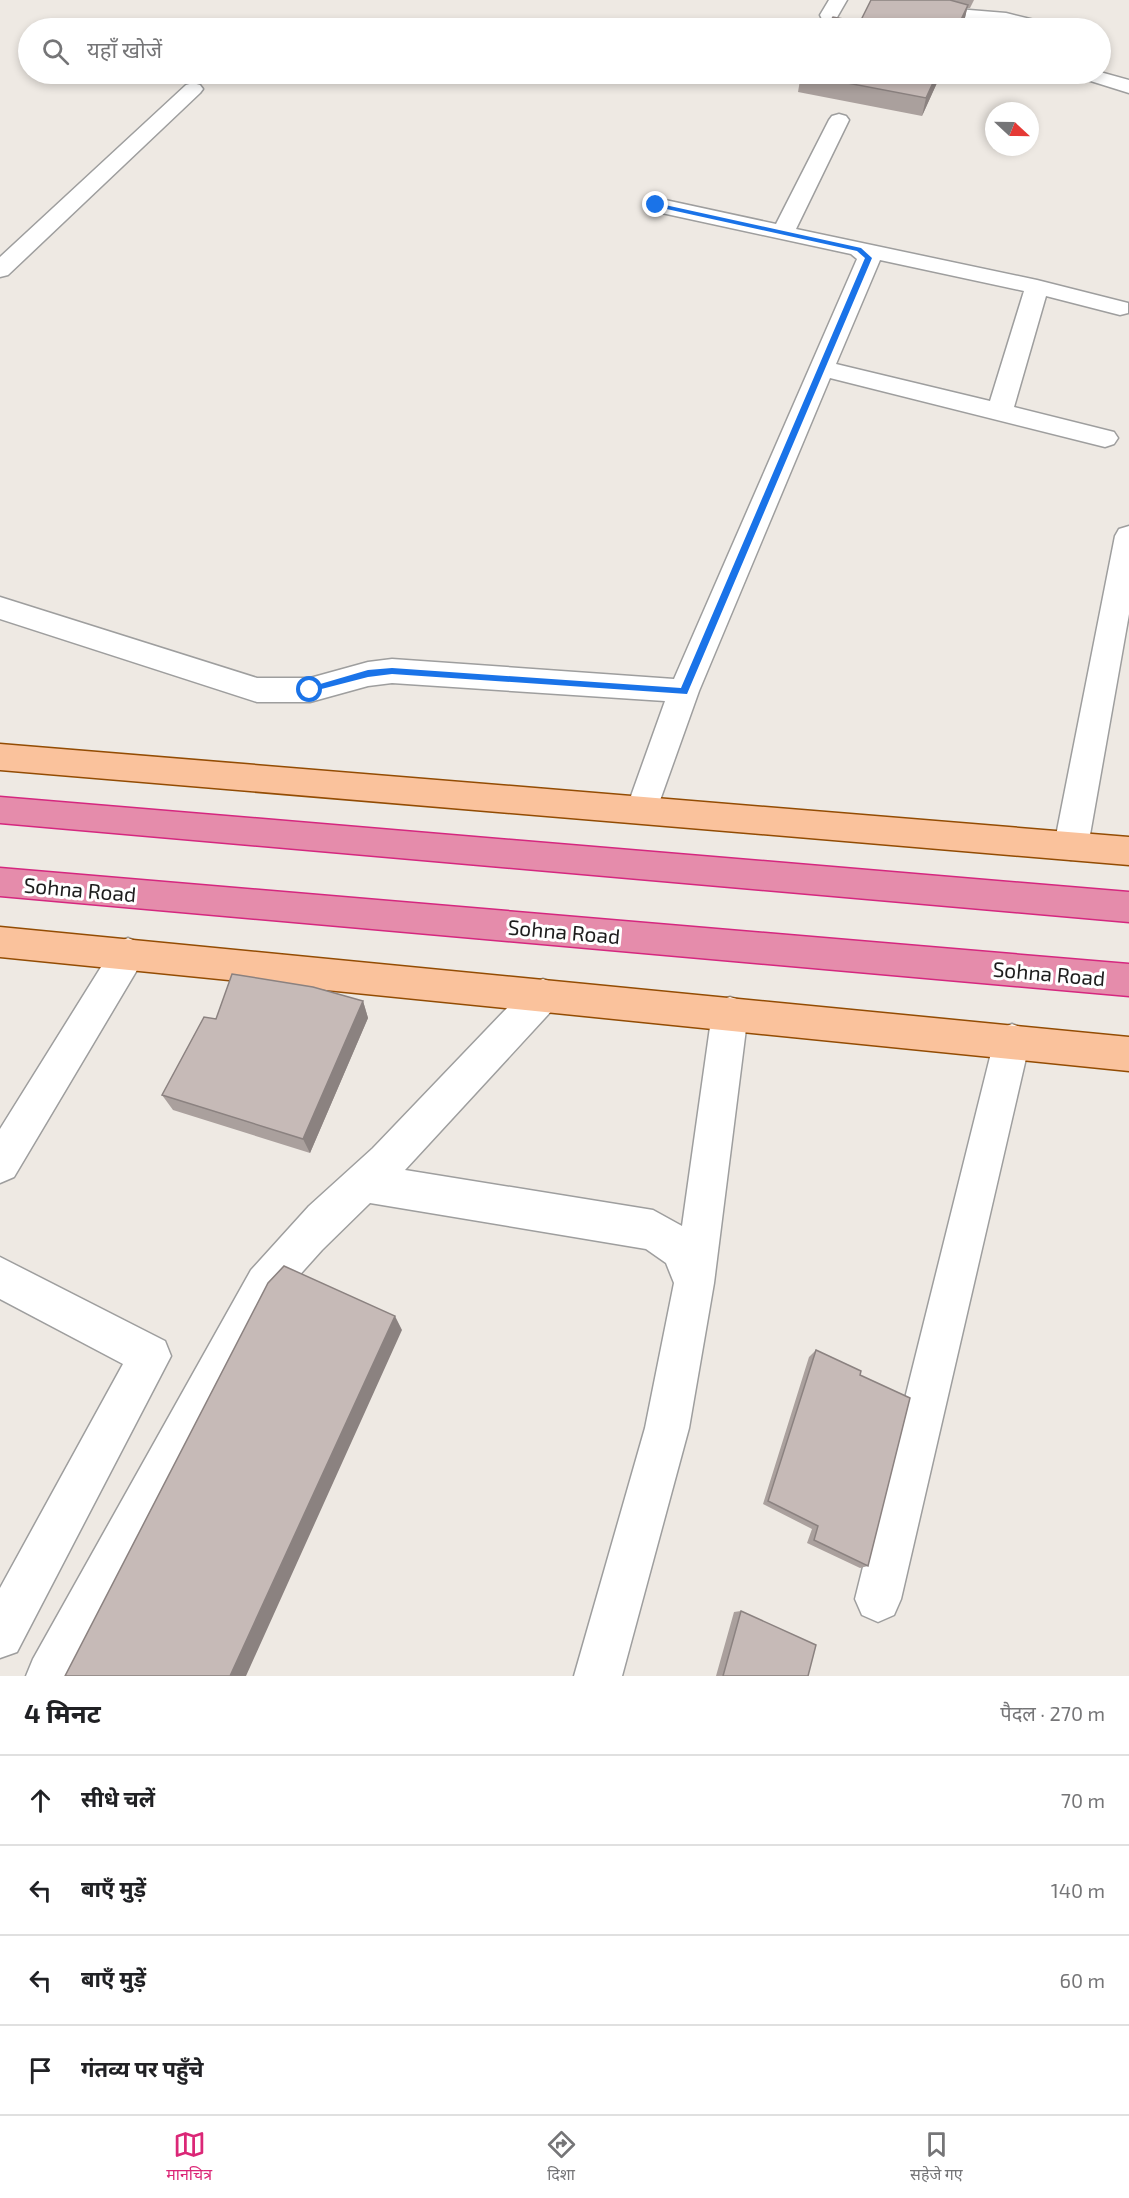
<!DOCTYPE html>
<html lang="hi">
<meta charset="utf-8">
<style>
body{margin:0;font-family:"Exo 2","Noto Sans Devanagari",sans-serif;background:#f2f2f2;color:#202124}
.compass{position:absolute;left:985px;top:102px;width:54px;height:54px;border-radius:50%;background:#fff;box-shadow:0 3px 9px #0003;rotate:112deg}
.stop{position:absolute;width:18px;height:18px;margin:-14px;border:4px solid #1a73e8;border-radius:50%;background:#fff}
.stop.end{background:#1a73e8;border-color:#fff;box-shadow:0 2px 6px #0008}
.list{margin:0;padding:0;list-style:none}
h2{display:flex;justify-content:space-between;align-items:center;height:78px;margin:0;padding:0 24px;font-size:26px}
h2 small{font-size:20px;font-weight:400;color:#757577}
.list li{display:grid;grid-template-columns:39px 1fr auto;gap:18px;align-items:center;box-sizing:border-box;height:90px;padding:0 24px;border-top:2px solid #e0e0e0}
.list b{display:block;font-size:22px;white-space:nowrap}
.list em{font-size:20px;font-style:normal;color:#757577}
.icon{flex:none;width:33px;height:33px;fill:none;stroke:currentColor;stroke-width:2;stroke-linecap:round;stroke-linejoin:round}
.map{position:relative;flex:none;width:1129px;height:1676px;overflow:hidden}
.search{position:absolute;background:#fff;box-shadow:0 3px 9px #0003;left:18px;right:18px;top:18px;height:66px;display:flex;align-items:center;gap:15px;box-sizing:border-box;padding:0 21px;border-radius:33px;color:#757577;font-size:22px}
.sheet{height:438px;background:#fff}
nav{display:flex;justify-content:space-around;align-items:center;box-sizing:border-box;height:84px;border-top:2px solid #e0e0e0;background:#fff;font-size:16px;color:#757577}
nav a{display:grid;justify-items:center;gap:3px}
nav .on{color:#db2777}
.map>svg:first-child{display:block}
</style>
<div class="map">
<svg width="1129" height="1676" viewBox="0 0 1129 1676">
<rect width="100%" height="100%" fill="#eee9e3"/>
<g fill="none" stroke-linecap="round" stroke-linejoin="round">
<g stroke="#9e9e9e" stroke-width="3">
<path id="minor" d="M829,0H847L836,19H822L820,15Z
M943,3L957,9L1006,13L1051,24L1054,28C1035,30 943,23 934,9L936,5Z
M1100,72L1129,80V93L1081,78L1078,74H1100Z
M193,83L200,85L203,89L200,93L8,275L0,277V257L186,85Z
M839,114L846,116L849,120L796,229L1037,280L1128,303V313L1120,315L1046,296L1014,407L1114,432L1118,438L1114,444L1105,447L830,378L699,691L653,820L642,823L631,820L626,810L665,701L392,683L368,686L310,702H257L0,619V597L257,678H310L368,662L392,659L674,679L857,259L851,254L648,210L645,205L648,200L656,198L776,224L829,120L832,116ZM880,260L1024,291L990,401L836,364Z
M1129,526V614L1088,846L1083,856L1071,860L1059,856L1054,846L1115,536L1119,529Z
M128,938L140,943L145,954L140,965L14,1177L0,1183V1129L116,943Z
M543,979L556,984L561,995L556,1006L405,1170L653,1210L682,1226L712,1013L717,1001L730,997L743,1001L748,1013L714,1283L689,1428L622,1676H574L645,1428L674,1283L666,1263L646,1249L370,1203L322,1250L279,1298L76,1676H26L33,1659L251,1270L309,1206L373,1148L530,984Z
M1012,1024L1025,1029L1030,1041L901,1599L894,1615L878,1622L862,1615L855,1599L994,1041L999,1029Z
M0,1257L165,1341L171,1356L17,1652L0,1658V1588L123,1364L0,1299Z"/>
</g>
<g stroke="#934c03" stroke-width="3">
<path id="major" d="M0,744L1129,837V865L0,770Z
M0,927L1129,1037V1071L0,957Z"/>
</g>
<g stroke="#d5277f" stroke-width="3">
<path id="highway" d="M0,797L1129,892V922L0,823Z
M0,868L1129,964V996L0,896Z"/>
</g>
<use href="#minor" fill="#fff" fill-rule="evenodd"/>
<use href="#major" fill="#fac29c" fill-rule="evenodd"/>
<use href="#highway" fill="#e58cab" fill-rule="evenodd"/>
</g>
<path fill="#aaa09d" d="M871,0H974L970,8H967L964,22L961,28H826L860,22Z
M801,74H941L922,116L798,92Z
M363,1001L368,1018L310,1153L173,1110L162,1095L216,1019Z
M816,1350L860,1375L868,1566L860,1568L807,1543L812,1529L763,1504L809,1357Z
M741,1611L808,1676H716L734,1612Z"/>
<path fill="#8b8280" d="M968,5L964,22L961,28H957Z
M937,74H941L922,116L926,98Z
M363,1001L368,1018L310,1153L303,1139Z
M395,1316L402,1330L246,1676H230Z"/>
<path fill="#c6bab7" stroke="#8b8280" stroke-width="1.5" d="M871,0H950L968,5L957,28H826L833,17L860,22Z
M800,74H937L926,98Z
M232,974L313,987L363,1001L303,1139L162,1095L204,1017L216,1019Z
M284,1266L395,1316L230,1676H65L268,1283Z
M816,1350L861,1371L860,1375L910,1398L868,1566L814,1540L818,1526L768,1501Z
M741,1611L816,1645L808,1676H723Z"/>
<path fill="#1a73e8" d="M656,203L861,248L872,258L687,694L392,674L368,677L306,693L305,690L310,687L368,670L392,668L681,688L865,258L857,251L653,206Z"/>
<g text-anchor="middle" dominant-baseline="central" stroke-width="6" stroke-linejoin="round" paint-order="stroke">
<g font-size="21" fill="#1d1d1d" stroke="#fff">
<text transform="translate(80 889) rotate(5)">Sohna Road</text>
<text transform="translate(564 931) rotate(5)">Sohna Road</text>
<text transform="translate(1049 973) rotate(5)">Sohna Road</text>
</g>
</g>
</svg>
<svg class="compass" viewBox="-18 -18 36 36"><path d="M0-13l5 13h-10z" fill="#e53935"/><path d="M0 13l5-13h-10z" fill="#757577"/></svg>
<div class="stop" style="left:310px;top:690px"></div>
<div class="stop end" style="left:656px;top:205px"></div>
<div class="search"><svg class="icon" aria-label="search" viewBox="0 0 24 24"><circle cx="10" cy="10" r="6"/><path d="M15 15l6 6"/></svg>यहाँ खोजें</div>
</div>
<section class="sheet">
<h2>4 मिनट<small>पैदल · 270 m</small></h2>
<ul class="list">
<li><svg class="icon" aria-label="ahead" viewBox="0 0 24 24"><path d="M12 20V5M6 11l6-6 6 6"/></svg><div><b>सीधे चलें</b></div><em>70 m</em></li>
<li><svg class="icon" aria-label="left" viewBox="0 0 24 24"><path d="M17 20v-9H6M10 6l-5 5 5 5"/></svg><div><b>बाएँ मुड़ें</b></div><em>140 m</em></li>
<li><svg class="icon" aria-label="left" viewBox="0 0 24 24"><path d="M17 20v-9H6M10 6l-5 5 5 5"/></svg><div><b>बाएँ मुड़ें</b></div><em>60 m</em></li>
<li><svg class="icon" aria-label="arrive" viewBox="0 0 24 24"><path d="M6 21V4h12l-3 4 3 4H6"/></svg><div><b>गंतव्य पर पहुँचे</b></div></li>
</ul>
</section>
<nav>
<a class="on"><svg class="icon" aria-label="map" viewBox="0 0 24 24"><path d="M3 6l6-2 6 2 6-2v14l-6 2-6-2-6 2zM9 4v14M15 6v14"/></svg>मानचित्र</a>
<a><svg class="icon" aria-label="directions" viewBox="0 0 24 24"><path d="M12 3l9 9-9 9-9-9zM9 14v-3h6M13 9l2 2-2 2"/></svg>दिशा</a>
<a><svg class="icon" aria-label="saved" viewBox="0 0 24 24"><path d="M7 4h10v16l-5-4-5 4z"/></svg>सहेजे गए</a>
</nav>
